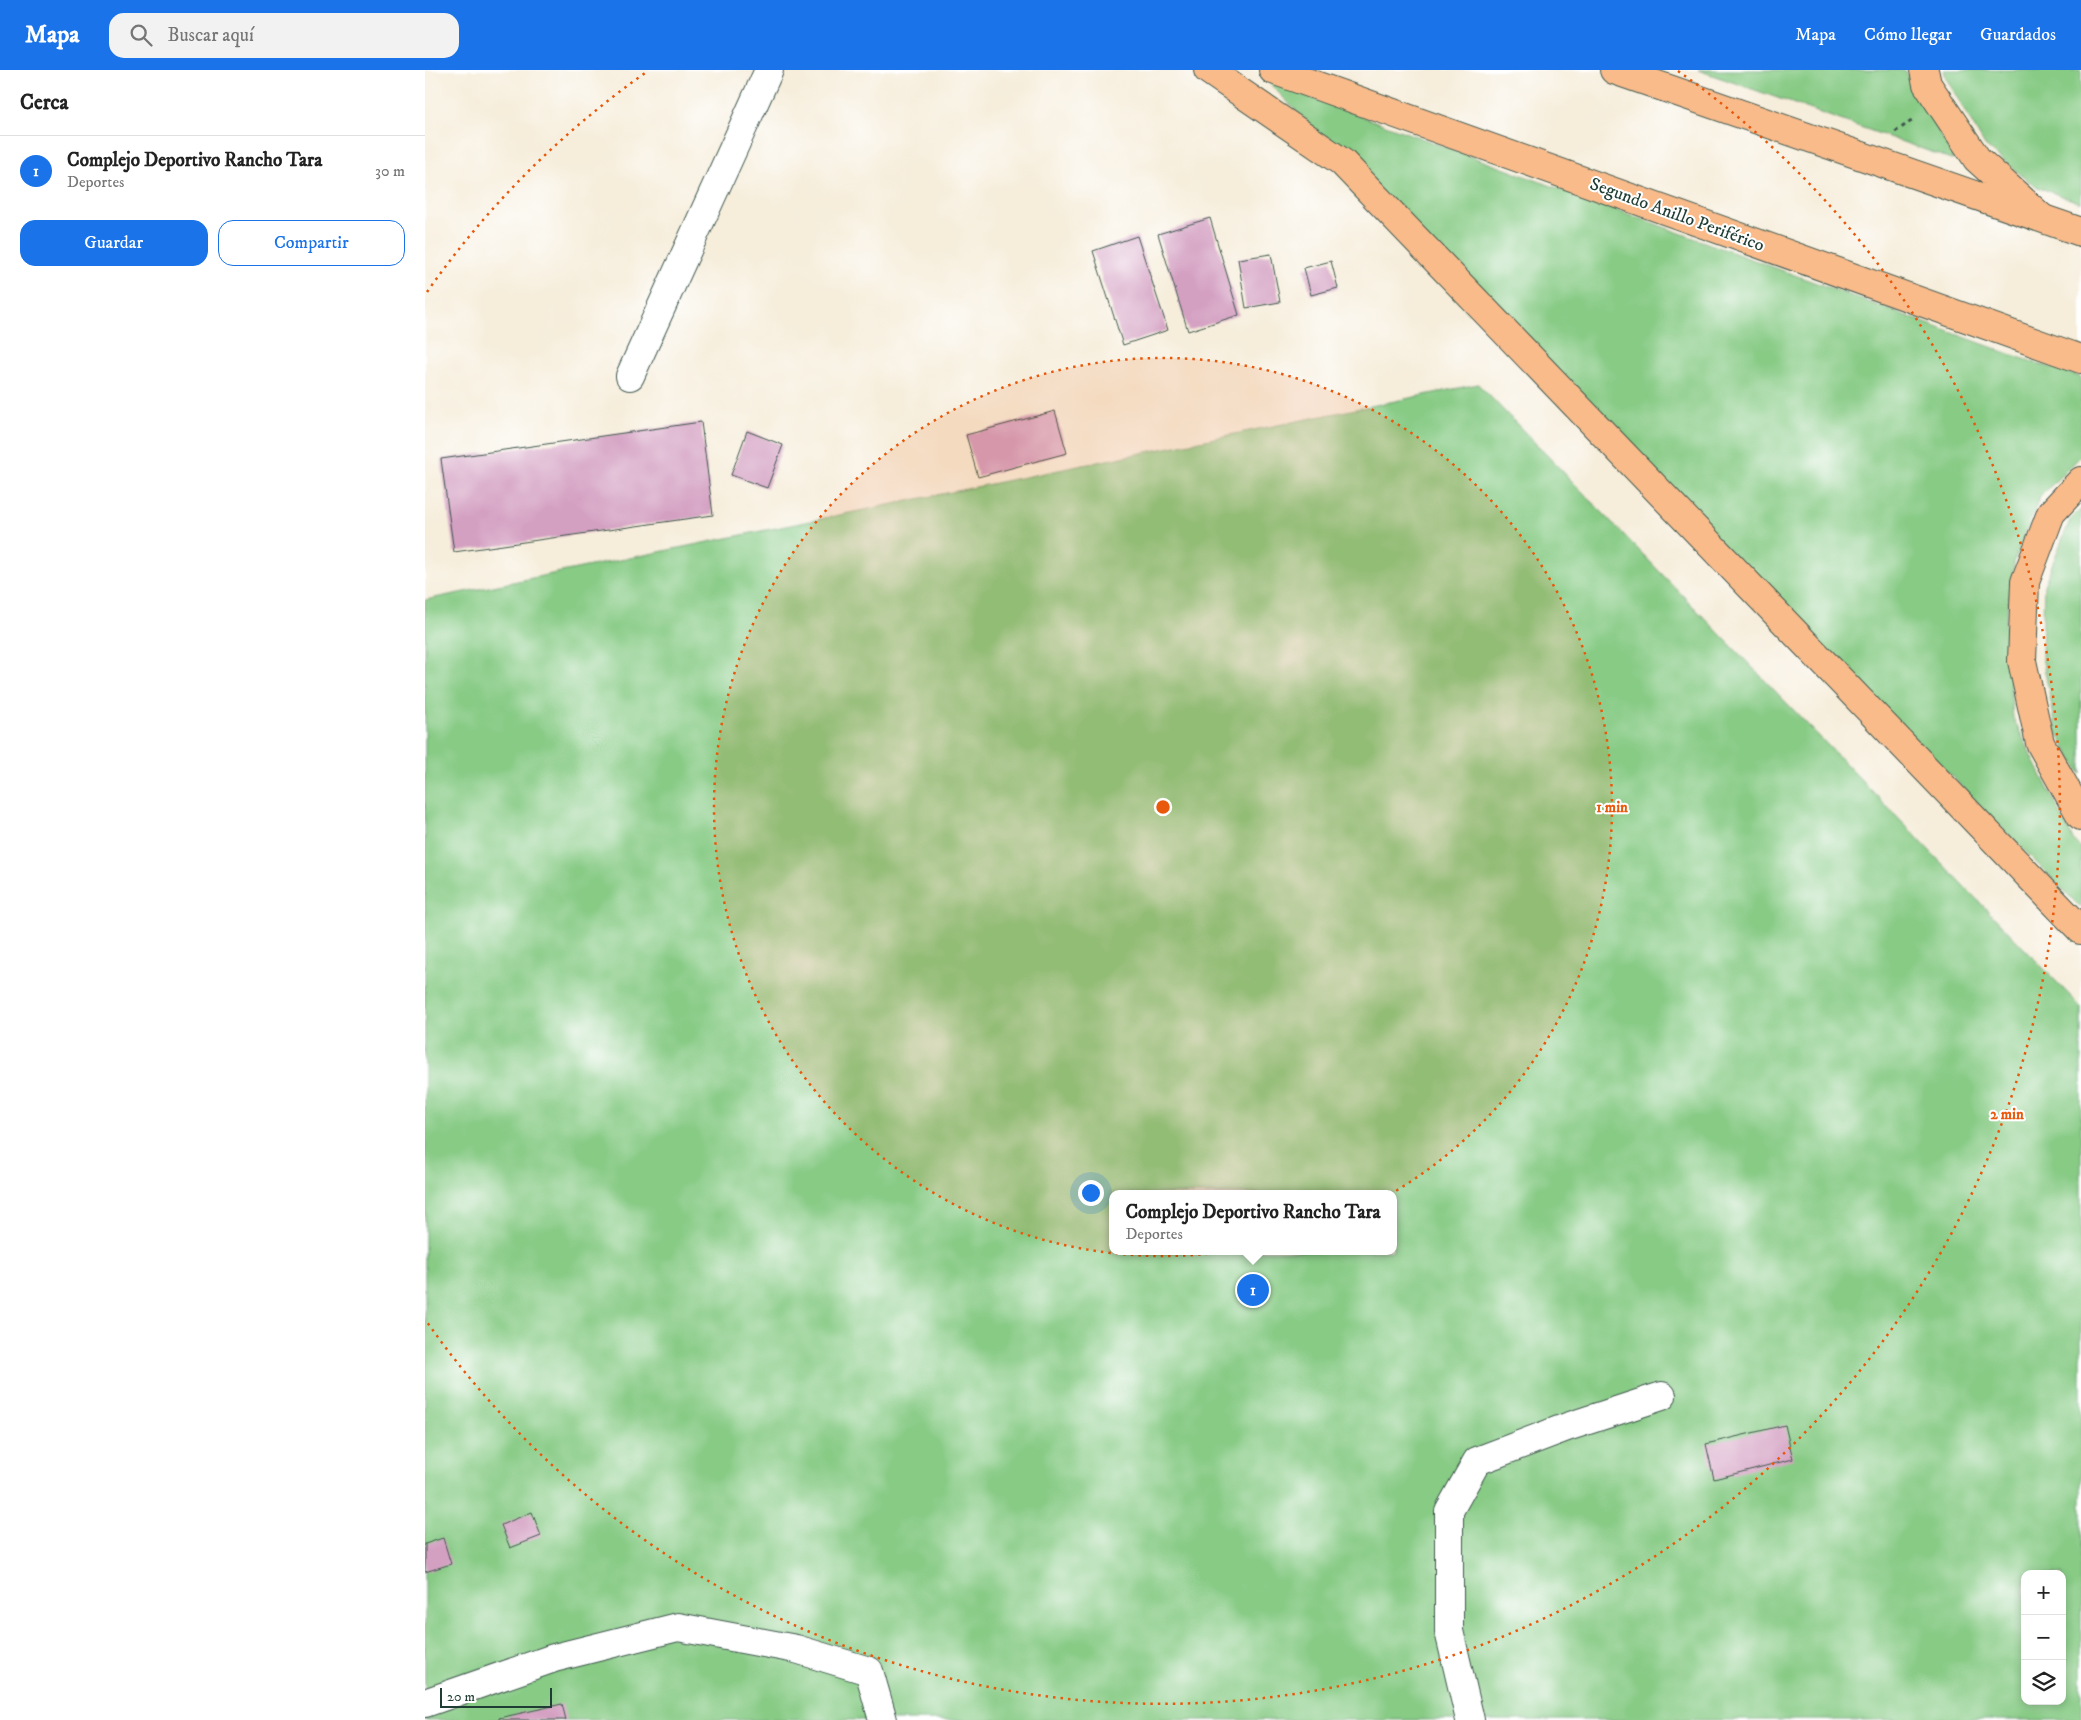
<!DOCTYPE html>
<html lang="es">
<meta charset="utf-8">
<style>
body{margin:0;font-family:"IM FELL DW Pica",serif;background:#f2f2f2;color:#222}
.controls{position:absolute;right:15px;bottom:15px;display:grid;overflow:hidden;border-radius:10px;box-shadow:0 2px 8px #0003}
.controls button{width:45px;height:45px;display:grid;place-items:center;padding:0;border:0;border-bottom:1px solid #e0e0e0;background:#fff;color:#222;font:25px sans-serif}
.scale{position:absolute;left:15px;bottom:12px;width:112px;box-sizing:border-box;padding-left:5px;border:2px solid #1f3d34;border-top:0;font-size:14px;line-height:18px;white-space:nowrap;color:#1f3d34;-webkit-text-stroke:4px #fff;paint-order:stroke}
.you{position:absolute;left:665px;top:1122px;width:18px;height:18px;margin:-12px;border:4px solid #fff;border-radius:50%;background:#1a73e8;box-shadow:0 0 0 8px #1a73e833}
.badge{display:grid;place-items:center;width:32px;height:32px;border-radius:50%;background:#1a73e8;color:#fff;font-size:16px;font-weight:700}
.pin{position:absolute;translate:-50% -50%;border:2px solid #fff;box-shadow:0 1px 5px #0006}
.popup{position:absolute;left:684px;top:1120px;width:288px;height:65px;box-sizing:border-box;display:grid;place-content:center;border-radius:10px;background:#fff;filter:drop-shadow(0 1px 4px #0005);font-size:16px;white-space:nowrap;color:#767676}
.popup b{font-size:19px;color:#222}
.popup::after{content:'';position:absolute;left:50%;top:100%;margin-left:-10px;border:10px solid transparent;border-top-color:#fff}
.list{margin:0;padding:0;list-style:none}
h2{display:flex;justify-content:space-between;align-items:center;height:65px;margin:0;padding:0 20px;font-size:21px}
h2 small{font-size:16px;font-weight:400;color:#767676}
.list li{display:grid;grid-template-columns:32px 1fr auto;gap:15px;align-items:center;box-sizing:border-box;height:70px;padding:0 20px;border-top:1px solid #e0e0e0}
.list b{display:block;font-size:19px;white-space:nowrap}
.list p{margin:0;font-size:16px;white-space:nowrap;color:#767676}
.list em{font-size:16px;font-style:normal;color:#767676}
.actions{display:flex;gap:10px;padding:15px 20px}
.actions a{flex:1;padding:11px 0;border:1px solid #1a73e8;border-radius:15px;text-align:center;font-size:18px;color:#1a73e8}
.actions .main{background:#1a73e8;color:#fff}
.icon{flex:none;width:28px;height:28px;fill:none;stroke:currentColor;stroke-width:2;stroke-linecap:round;stroke-linejoin:round}
.map{position:relative;flex:none;width:1656px;height:1650px;overflow:hidden}
header{display:flex;align-items:center;gap:30px;box-sizing:border-box;height:70px;padding:0 25px;background:#1a73e8;color:#fff}
header strong{font-size:24px}
nav{display:flex;gap:28px;margin-inline-start:auto;font-size:18px}
.search{width:350px;height:45px;background:#f2f2f2;display:flex;align-items:center;gap:12px;box-sizing:border-box;padding:0 18px;border-radius:15px;color:#767676;font-size:19px}
main{display:flex}
aside{flex:1;background:#fff}
.map>svg:first-child{display:block}
</style>
<header>
<strong>Mapa</strong>
<div class="search"><svg class="icon" aria-label="search" viewBox="0 0 24 24"><circle cx="10" cy="10" r="6"/><path d="M15 15l6 6"/></svg>Buscar aquí</div>
<nav><a>Mapa</a><a>Cómo llegar</a><a>Guardados</a></nav>
</header>
<main>
<aside>
<h2>Cerca<small></small></h2>
<ul class="list">
<li><span class="badge">1</span><div><b>Complejo Deportivo Rancho Tara</b><p>Deportes</p></div><em>30 m</em></li>
</ul>
<div class="actions"><a class="main">Guardar</a><a>Compartir</a></div>
</aside>
<div class="map">
<svg width="1656" height="1650" viewBox="0 0 1656 1650">
<rect width="100%" height="100%" fill="#fff"/>
<filter id="ink" filterUnits="userSpaceOnUse"><feTurbulence type="fractalNoise" baseFrequency=".02" numOctaves="2"/><feDisplacementMap in="SourceGraphic" scale="10" xChannelSelector="R" yChannelSelector="G"/><feConvolveMatrix kernelMatrix="1 2 1 2 8 2 1 2 1" color-interpolation-filters="sRGB"/></filter>
<filter id="wash" filterUnits="userSpaceOnUse"><feTurbulence type="fractalNoise" baseFrequency=".0096" numOctaves="4" result="noise"/><feDisplacementMap in="SourceGraphic" scale="20" xChannelSelector="R" yChannelSelector="G"/><feGaussianBlur stdDeviation="1.12" result="paint"/><feColorMatrix in="noise" values="0 0 0 0 0 0 0 0 0 0 0 0 0 0 0 0 0 1.4 0 .05"/><feComposite in="paint" operator="in"/></filter>
<g filter="url(#wash)">
<rect width="100%" height="100%" fill="#f6edda"/>
<path fill="#87cb85" stroke="#53845c" fill-rule="evenodd" d="M1273,0H1480L1529,90Z
M1519,0H1656V133L1610,116L1560,76L1521,8Z
M843,12L1596,288L1656,307V386L1615,427L1590,488L1580,555L1588,648L1649,771L1656,778V838Z
M1053,314L1656,937V1650H0V530ZM688,1124H968V1181H688ZM1600,1504H1637V1631H1600Z
M1656,439V704L1632,663L1617,587L1619,515L1645,450Z"/>
<g id="blocks">
<path fill="#d4a0c2" d="M785,148L814,245L763,261L733,164Z
M712,166L743,260L698,275L668,181Z
M846,184L855,232L821,238L813,189Z
M906,191L913,218L886,225L879,198Z
M630,341L642,383L553,407L541,365Z
M276,352L288,445L29,482L16,389Z
M322,361L358,375L342,418L306,405Z
M1360,1355L1368,1389L1289,1409L1281,1374Z
M107,1442L116,1466L85,1478L76,1455Z
M18,1468L26,1494L0,1502V1474Z
M137,1634L141,1650H74V1648Z"/>
</g>
</g>
<g filter="url(#ink)">
<use href="#blocks" fill-opacity="0" stroke="#3f574d" stroke-width="1"/>
<g fill="none" stroke-linecap="round" stroke-linejoin="round">
<g stroke="#3f574d" stroke-width="30">
<path id="minor" d="M205,306L344,0
M0,1633L129,1588L253,1557L371,1579L444,1601L458,1650
M1045,1650L1024,1561V1441L1052,1391L1142,1357L1237,1326"/>
</g>
<g stroke="#3f574d" stroke-width="30">
<path id="major" d="M848,0L1656,289
M1189,0L1656,162"/>
</g>
<g stroke="#3f574d" stroke-width="30">
<path id="highway" d="M783,0L917,92L1656,860
M1499,0L1502,14L1552,89L1616,147
M1656,411L1626,443L1600,512L1597,591L1615,673L1656,746"/>
</g>
<path stroke="#3f574d" stroke-width="3" stroke-dasharray="4 4" stroke-linecap="butt" d="M1470,62L1488,50"/>
<use href="#minor" stroke="#fff" stroke-width="28"/>
<use href="#major" stroke="#fabb8b" stroke-width="28"/>
<use href="#highway" stroke="#fabb8b" stroke-width="28"/>
</g>
</g>
<circle cx="738" cy="737" r="449" fill="#e8590c" fill-opacity=".12"/>
<g fill="none" stroke="#e8590c" stroke-width="2.5" stroke-dasharray="2.5 5">
<circle cx="738" cy="737" r="449"/>
<path d="M2 222A898 898 0 0 1 223 1M1253 1A898 898 0 1 1 2 1252"/>
</g>
<g text-anchor="middle" dominant-baseline="central" stroke-width="4" stroke-linejoin="round" paint-order="stroke">
<g font-size="18" fill="#1f3d34" stroke="#fff">
<text transform="translate(1252 145) rotate(20)">Segundo Anillo Periférico</text>
</g>
</g>
<circle cx="738" cy="737" r="8" fill="#e8590c" stroke="#fff" stroke-width="2.5"/>
<g font-size="15" text-anchor="middle" font-weight="bold" fill="#e8590c" stroke="#fff" stroke-width="4" stroke-linejoin="round" paint-order="stroke">
<text x="1187" y="742">1 min</text>
<text x="1582" y="1049">2 min</text>
</g>
</svg>
<div class="controls">
<button>+</button>
<button>−</button>
<button><svg class="icon" aria-label="layers" viewBox="0 0 24 24"><path d="M12 4l9 5-9 5-9-5zM3 14l9 5 9-5"/></svg></button>
</div>
<div class="scale">20 m</div>
<div class="you"></div>
<div class="pin badge" style="left:828px;top:1220px">1</div>
<div class="popup"><b>Complejo Deportivo Rancho Tara</b>Deportes</div>
</div>
</main>
